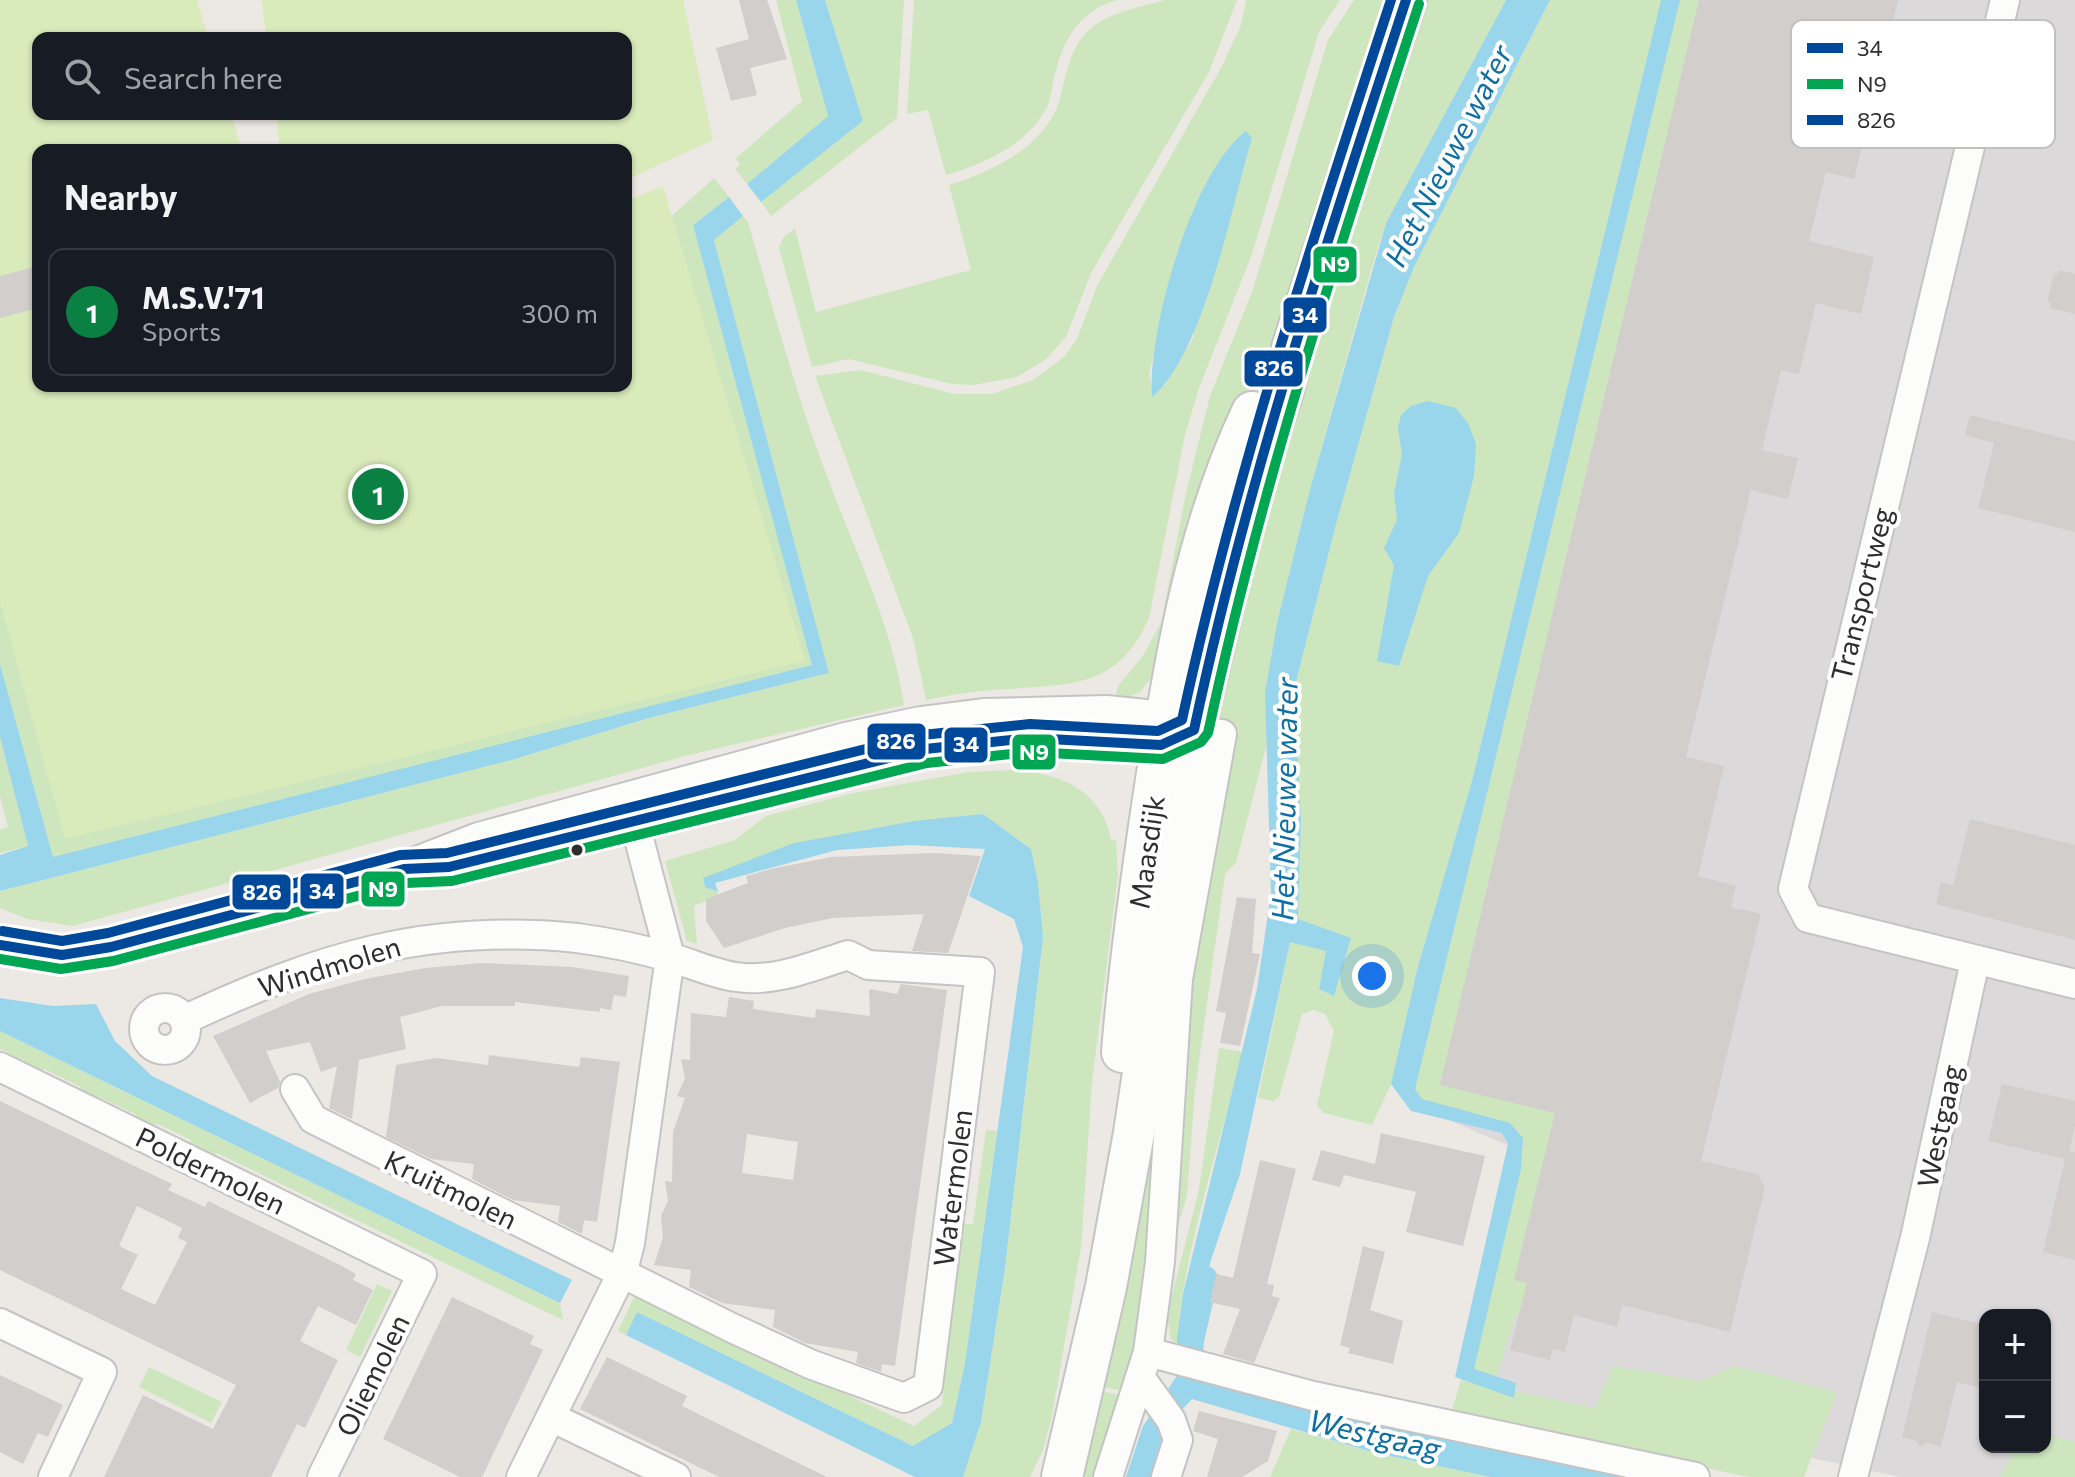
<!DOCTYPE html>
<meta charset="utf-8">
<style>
body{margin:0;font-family:Commissioner,sans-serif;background:#242831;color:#f1f3f6}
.controls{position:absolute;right:24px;bottom:24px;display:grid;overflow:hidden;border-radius:16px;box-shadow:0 2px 6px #0004}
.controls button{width:72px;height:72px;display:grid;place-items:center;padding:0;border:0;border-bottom:2px solid #363941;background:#171b24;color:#f1f3f6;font:40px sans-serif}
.you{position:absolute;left:1372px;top:976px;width:28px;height:28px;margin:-20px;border:6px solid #fff;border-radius:50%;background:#1a73e8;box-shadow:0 0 0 12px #1a73e833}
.badge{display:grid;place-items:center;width:52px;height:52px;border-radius:50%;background:#0b8043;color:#fff;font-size:26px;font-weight:700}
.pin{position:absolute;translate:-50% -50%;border:4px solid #fff;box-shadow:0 2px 8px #0006}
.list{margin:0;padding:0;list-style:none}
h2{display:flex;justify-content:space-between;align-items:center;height:104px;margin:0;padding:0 32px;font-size:34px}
h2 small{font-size:26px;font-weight:400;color:#9ea1a6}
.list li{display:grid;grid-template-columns:52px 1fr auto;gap:24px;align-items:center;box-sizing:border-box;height:128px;margin:0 16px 16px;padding:0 16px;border:2px solid #363941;border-radius:16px}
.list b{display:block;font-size:30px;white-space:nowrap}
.list p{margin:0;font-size:26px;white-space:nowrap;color:#9ea1a6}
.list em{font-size:26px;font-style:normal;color:#9ea1a6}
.icon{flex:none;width:44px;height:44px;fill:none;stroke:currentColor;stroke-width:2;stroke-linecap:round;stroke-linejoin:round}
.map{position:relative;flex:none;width:2075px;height:1477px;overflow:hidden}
.search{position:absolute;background:#171b24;box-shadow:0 2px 6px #0004;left:32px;top:32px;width:600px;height:88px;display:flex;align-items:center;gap:20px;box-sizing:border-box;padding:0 28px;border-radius:16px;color:#9ea1a6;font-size:30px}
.panel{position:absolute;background:#171b24;box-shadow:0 2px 6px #0004;left:32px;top:144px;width:600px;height:248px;border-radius:16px}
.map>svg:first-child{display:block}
</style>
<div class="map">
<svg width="2075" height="1477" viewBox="0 0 2075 1477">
<rect width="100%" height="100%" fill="#ece8e4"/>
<path fill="#dcd9db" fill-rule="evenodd" d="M1672,0H2075V1477H1900L1465,1383L1514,1148L1409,1103ZM1985,1315H2045V1447H1985Z"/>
<path fill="#cee6be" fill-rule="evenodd" d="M776,0H796L828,116L747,184L735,169L740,165L736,158L802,101Z
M825,0H904L897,118L771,216L761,202L863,121Z
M914,0H1118C1082,9 1065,36 1056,70C1052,82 1052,96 1047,107C1028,145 983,164 946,175L928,110L907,114Z
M1165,0H1237L1209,72L1091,273L1066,337L1046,359L1017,377L973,385L952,384L849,359L812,367L779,248L783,238L795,228L816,312L971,270L949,185C990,172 1044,148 1059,102C1067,75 1068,49 1090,29C1109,12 1141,7 1165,0Z
M1246,0H1340L1319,32L1252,254L1199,388L1185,435L1149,618C1118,688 1073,684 1006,689C979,691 952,694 926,700L913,638L815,376L861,370L954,394H992L1033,380L1064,357L1077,339L1097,286L1222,66L1241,25ZM1177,254L1194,336L1165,385L1151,383L1149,375Z
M1354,0H1391L1300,284L1243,400L1155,673L1140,692L1114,703L1118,686L1142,657L1161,623L1186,493L1210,396L1252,292L1328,40Z
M1418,0H1506L1386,223L1376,253L1310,489L1277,623L1265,692L1267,743L1236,863L1225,874L1195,1090L1187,1196L1174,1239L1185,979L1229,727L1214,711L1209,688Z
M1550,0H1661L1473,777L1417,970L1391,1084L1372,1125L1324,1113L1317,1105L1334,1031L1325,1014L1313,1010L1302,1014L1279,1097L1273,1101L1258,1098L1290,941L1327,951L1319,989L1334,995L1351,939L1298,920L1301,818L1294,690L1335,528L1394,317L1415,265Z
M1680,0H1699L1440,1085L1561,1114L1552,1126L1515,1279L1549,1288L1541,1318L1516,1313L1497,1376L1473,1369L1521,1169L1523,1138L1510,1123L1422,1099L1415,1090Z
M714,178L729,197L693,225L813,665L53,858L0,664V473L765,635L655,231Z
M743,216L748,222C772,305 794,387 824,468C852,545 892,623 904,705L685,756L73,926L27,919L0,908V891L515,759L649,718L829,673L714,240Z
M0,737L28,846L0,853V830L8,827L0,796Z
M1016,770C1061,774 1102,790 1111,840H1116L1118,875L1092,1082L1081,1248L1052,1416L1043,1450L1030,1477H963L981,1422L1005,1268L1043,937L1038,882L1031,849L983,814L868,829L703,878L705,887L718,892V896L694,906L697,944L687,941L665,861L735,840L766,816L853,793L968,772Z
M0,1031L560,1303L563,1320L217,1153L212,1161L188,1148L191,1140L156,1123L151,1131L132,1122L135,1114L99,1097L94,1103L77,1095L81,1087L44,1069L39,1077L22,1069L25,1061L0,1049Z
M1219,1048L1244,1052C1230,1104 1167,1310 1181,1348L1171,1339L1167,1315L1199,1189Z
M1163,1100L1139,1332L1125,1391L1097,1386L1145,1143Z
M986,1130L997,1131L965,1363L952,1423L948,1427L913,1446L637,1312L626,1335L618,1331L635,1295L914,1426L942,1405L961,1224H973Z
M377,1284L392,1291L360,1357L346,1350Z
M1613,1366L1700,1381L1735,1366L1837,1392L1804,1477H1750L1450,1417L1461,1380L1595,1408Z
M149,1367L222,1402L211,1423L139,1387Z
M1096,1390L1124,1396L1097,1477H1075Z
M1291,1429L1376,1453L1491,1477H1270Z
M2045,1434L2075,1442V1477H2000L2016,1447H2045Z"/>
<path fill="#d9eabb" d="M0,0H197L208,38H38V114H231L242,150H38V386H626V201L663,186L805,661L65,839L0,602Z
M262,0H683L713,140L626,180V150H280L276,114H626V38H266Z"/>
<path fill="#99d6ec" d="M796,0H825L863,121L761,202L747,184L828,116Z
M1506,0H1550L1415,265L1394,317L1335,528L1294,690L1301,818L1298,919L1351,938L1334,996L1319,989L1326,951L1290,942L1240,1174L1211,1260L1193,1332L1203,1376L1631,1477H1491L1376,1453L1192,1399L1164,1429L1151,1477H1126L1143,1426L1181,1370L1177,1338L1183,1294L1257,989L1271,893L1265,692L1277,623L1310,489L1386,223Z
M1661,0H1680L1415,1089L1422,1099L1510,1123L1523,1138L1521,1169L1474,1369L1516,1383L1514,1398L1455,1377L1508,1144L1502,1133L1411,1111L1391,1084L1417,970L1473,777Z
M1246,131L1252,138C1232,205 1204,354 1152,397C1147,332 1192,171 1246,131Z
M729,197L743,216L714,240L829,673L649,718L515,759L0,891V855L28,846L0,737V664L53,857L812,665L693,225Z
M1428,401L1456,408L1469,425L1476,444L1474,476L1459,533L1428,576L1399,666L1377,661L1394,565L1384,548L1397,520L1394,493L1402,454L1398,428L1401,415L1411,406Z
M983,814L1031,849L1038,882L1043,937L1005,1268L981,1422L963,1477H915L626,1335L637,1312L913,1446L952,1423L965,1363L1023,947L1014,919L969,896L985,849L910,845L837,850L715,883L718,892L705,887L703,878L794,843L914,821Z
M0,998L53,1006L96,1004L115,1041L152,1076L572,1280L560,1303L0,1031Z"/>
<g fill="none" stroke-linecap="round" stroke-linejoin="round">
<path stroke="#99d6ec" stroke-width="26" d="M1190,1358L1191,1340L1205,1279"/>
</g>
<path fill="#d1cecb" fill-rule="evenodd" d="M739,0H767L787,59L750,68L757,95L731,101L716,48L749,39Z
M1699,0H1898L1854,179L1826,172L1809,241L1874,257L1861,314L1816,303L1799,374L1781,370L1762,450L1798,458L1788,499L1751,490L1686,757L1724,766L1698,876L1736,886L1731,907L1761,914L1701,1161L1757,1174L1765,1187L1730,1332L1622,1305L1617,1327L1574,1315L1565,1352L1553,1349L1550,1360L1510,1350L1527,1283L1514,1280L1555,1113L1440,1085Z
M38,266V308L0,318V276Z
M2059,270L2075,274V314L2050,308L2051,302L2047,301L2054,274L2058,275Z
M1970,415L2075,441V532L1978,508L1994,443L1965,435Z
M1970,819L2075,845V940L1936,904L1941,882L1953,885Z
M934,853L981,856L948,953L912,951L924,914L833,918L785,928L724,948L706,921V899L748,883L746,876L771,869L831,857Z
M1237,897L1256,899L1252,953L1260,954L1240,1046L1220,1043L1226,1013L1216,1011Z
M483,963L572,967L629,976L626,997L614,995L611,1010L600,1008V1012L515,1002V1006H442L400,1017L406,1049L359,1060L352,1119L329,1108L337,1066L321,1072L310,1042L266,1051L280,1082L278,1088L250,1103L213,1036L309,994L365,979L425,968Z
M901,984L947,990L895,1366L882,1364L881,1372L856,1363L858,1352L805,1343L773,1327L775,1310L722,1303L689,1287L691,1270L654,1265L663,1238L661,1216L668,1201L665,1181L672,1182L673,1132L685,1098L677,1096L685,1078L681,1059L690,1060L691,1013L726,1017L729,997L754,1001L753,1009L815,1018L816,1009L870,1016L869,989L897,994ZM747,1134L798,1142L793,1180L742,1173Z
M489,1055L579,1067L581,1057L620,1062L597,1222L584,1220L582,1234L558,1222L560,1206L513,1200L472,1179L474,1164L431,1159L386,1137L396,1065L437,1058L488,1065Z
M2002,1084L2075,1101V1126L2069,1152H2075V1260L2043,1252L2065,1159L1988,1141Z
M0,1101L172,1184L168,1190L205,1207L208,1201L338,1264L356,1274L353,1280L373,1290L356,1325L318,1306L300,1341L338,1360L305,1428L297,1424L271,1477H104L143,1395L213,1429L236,1385L0,1270ZM137,1206L182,1228L178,1238L187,1242L155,1305L121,1289L138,1255L119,1246Z
M1381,1133L1485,1156L1463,1246L1406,1232L1416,1192L1344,1175L1340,1187L1312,1180L1321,1150L1375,1164Z
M1260,1160L1296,1169L1267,1284L1274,1285L1272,1296L1280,1298L1254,1363L1223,1354L1240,1309L1210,1302L1216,1274L1233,1278Z
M1363,1246L1385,1252L1370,1310L1403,1321L1393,1364L1348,1353L1350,1348L1340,1345Z
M452,1297L534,1336L530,1344L543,1350L482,1477H460L383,1439Z
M1932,1312L1985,1325V1389L1957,1382L1941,1447L1927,1443L1920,1447L1916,1441L1902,1437Z
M607,1357L687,1396L682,1406L827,1477H719L580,1409Z
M0,1375L63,1405L48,1437L38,1433L23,1464L0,1452Z
M1199,1411L1277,1431L1268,1461L1242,1477H1207L1218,1439L1193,1431Z"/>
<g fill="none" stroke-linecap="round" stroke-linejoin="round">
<g stroke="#c5c4c5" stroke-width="32">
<path id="minor" d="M2005,0L1793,889L1808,918L2075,984
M144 1029a21 21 0 1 1 42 0a21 21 0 1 1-42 0Z
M184,1020C319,957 426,923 577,938C607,942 642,949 672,958C693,964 714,974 736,977C774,983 813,966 848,955L868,965L980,972L928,1386L904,1398L810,1364L730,1327L313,1119L295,1089
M0,1067L422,1274L322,1477
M0,1323L102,1372L53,1477
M1148,1352L1313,1396L1695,1477
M1142,1380L1171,1420L1178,1440L1166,1477
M551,1417L676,1477
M521,1477L623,1271L630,1243L670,957L629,801
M1108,1477L1148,1352L1160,1262L1178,979L1222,734L1194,730
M1853,1477L1915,1238L1975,961"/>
</g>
<g stroke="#c5c4c5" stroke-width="38">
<path id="tertiary" d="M674,811L925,749L1030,738L1161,745L1186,734
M0,945L62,955L111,947L404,869L479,840L846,740L921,724L984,716L1106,713L1165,719L1188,728"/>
</g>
<g stroke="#c5c4c5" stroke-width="44">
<path id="secondary" d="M1122,1052C1129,965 1141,879 1154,793C1174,662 1195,533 1252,412
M1062,1477L1106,1287L1134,1133L1194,730L1232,569L1258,468L1284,388L1292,348L1406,0"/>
</g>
<use href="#minor" stroke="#fcfcfb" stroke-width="28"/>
<use href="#tertiary" stroke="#fcfcfb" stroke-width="34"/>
<use href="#secondary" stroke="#fcfcfb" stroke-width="40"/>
<g stroke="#fff" stroke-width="16">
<path id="bus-1" d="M0,945L62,955L111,947L404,869L449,867L925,749L1030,738L1161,745L1194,730C1247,481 1327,241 1406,0"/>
</g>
<g stroke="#fff" stroke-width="16">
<path id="bus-2" d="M0,959L61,969L113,961L406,883L452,881L927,763L1030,752L1163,759L1201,742L1208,733C1261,485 1340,245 1419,4"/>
</g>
<g stroke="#fff" stroke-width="16">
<path id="bus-3" d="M2,931L62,941L108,933L400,855L447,853L922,735L1030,724L1158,731L1182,720C1235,475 1313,238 1391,0"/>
</g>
<use href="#bus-1" stroke="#004899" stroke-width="10"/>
<use href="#bus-2" stroke="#00a651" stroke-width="10"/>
<use href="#bus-3" stroke="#004899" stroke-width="10"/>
</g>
<circle fill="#2e2e2e" stroke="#fff" stroke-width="3" cx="577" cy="850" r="7"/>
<g text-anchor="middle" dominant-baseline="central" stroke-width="8" stroke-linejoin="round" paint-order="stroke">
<g font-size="28" fill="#2e2e2e" stroke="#fff">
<text transform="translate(1861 594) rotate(-76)">Transportweg</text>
<text transform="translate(1146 852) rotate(-82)">Maasdijk</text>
<text transform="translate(329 966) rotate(-17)">Windmolen</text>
<text transform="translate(1939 1126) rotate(-78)">Westgaag</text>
<text transform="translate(211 1170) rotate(26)">Poldermolen</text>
<text transform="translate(952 1188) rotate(-83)">Watermolen</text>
<text transform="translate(451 1189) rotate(26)">Kruitmolen</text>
<text transform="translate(372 1375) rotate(-64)">Oliemolen</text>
</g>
<g font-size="30" font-style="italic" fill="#0d6fa3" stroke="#fff">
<text transform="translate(1447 155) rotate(-63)">Het Nieuwe water</text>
<text transform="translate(1283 799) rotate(-89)">Het Nieuwe water</text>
<text transform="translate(1375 1433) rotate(13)">Westgaag</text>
</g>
</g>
<rect x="1791" y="20" width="264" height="128" rx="12" fill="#fff" stroke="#c0c0c0" stroke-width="2"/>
<rect x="1807" y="43" width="36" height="10" fill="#004899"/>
<rect x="1807" y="79" width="36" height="10" fill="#00a651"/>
<rect x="1807" y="115" width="36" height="10" fill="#004899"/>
<g font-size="22" fill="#2e2e2e">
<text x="1857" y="56">34</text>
<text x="1857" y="92">N9</text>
<text x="1857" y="128">826</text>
</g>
<g stroke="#fff" stroke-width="3">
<rect x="1312" y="245" width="46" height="39" rx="8" fill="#00a651"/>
<rect x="1282" y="296" width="46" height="38" rx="8" fill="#004899"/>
<rect x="1243" y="349" width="61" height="39" rx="8" fill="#004899"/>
<rect x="866" y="722" width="61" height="39" rx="8" fill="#004899"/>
<rect x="943" y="726" width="46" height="38" rx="8" fill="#004899"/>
<rect x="1011" y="733" width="46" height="38" rx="8" fill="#00a651"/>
<rect x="360" y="870" width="46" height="38" rx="8" fill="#00a651"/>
<rect x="299" y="872" width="46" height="38" rx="8" fill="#004899"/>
<rect x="231" y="873" width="61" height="38" rx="8" fill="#004899"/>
</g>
<g font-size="22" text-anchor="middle" font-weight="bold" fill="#fff">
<text x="1335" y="272">N9</text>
<text x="1305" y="323">34</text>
<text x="1274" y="376">826</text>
<text x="896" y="749">826</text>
<text x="966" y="752">34</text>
<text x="1034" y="760">N9</text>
<text x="383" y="897">N9</text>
<text x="322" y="899">34</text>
<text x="262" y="900">826</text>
</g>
</svg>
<div class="controls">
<button>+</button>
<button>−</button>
</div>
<div class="you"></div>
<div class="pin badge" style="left:378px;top:494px">1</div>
<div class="search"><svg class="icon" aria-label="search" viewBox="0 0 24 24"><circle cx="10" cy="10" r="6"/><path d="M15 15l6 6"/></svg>Search here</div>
<section class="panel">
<h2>Nearby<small></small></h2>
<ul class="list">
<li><span class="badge">1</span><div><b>M.S.V.'71</b><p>Sports</p></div><em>300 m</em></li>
</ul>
</section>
</div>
